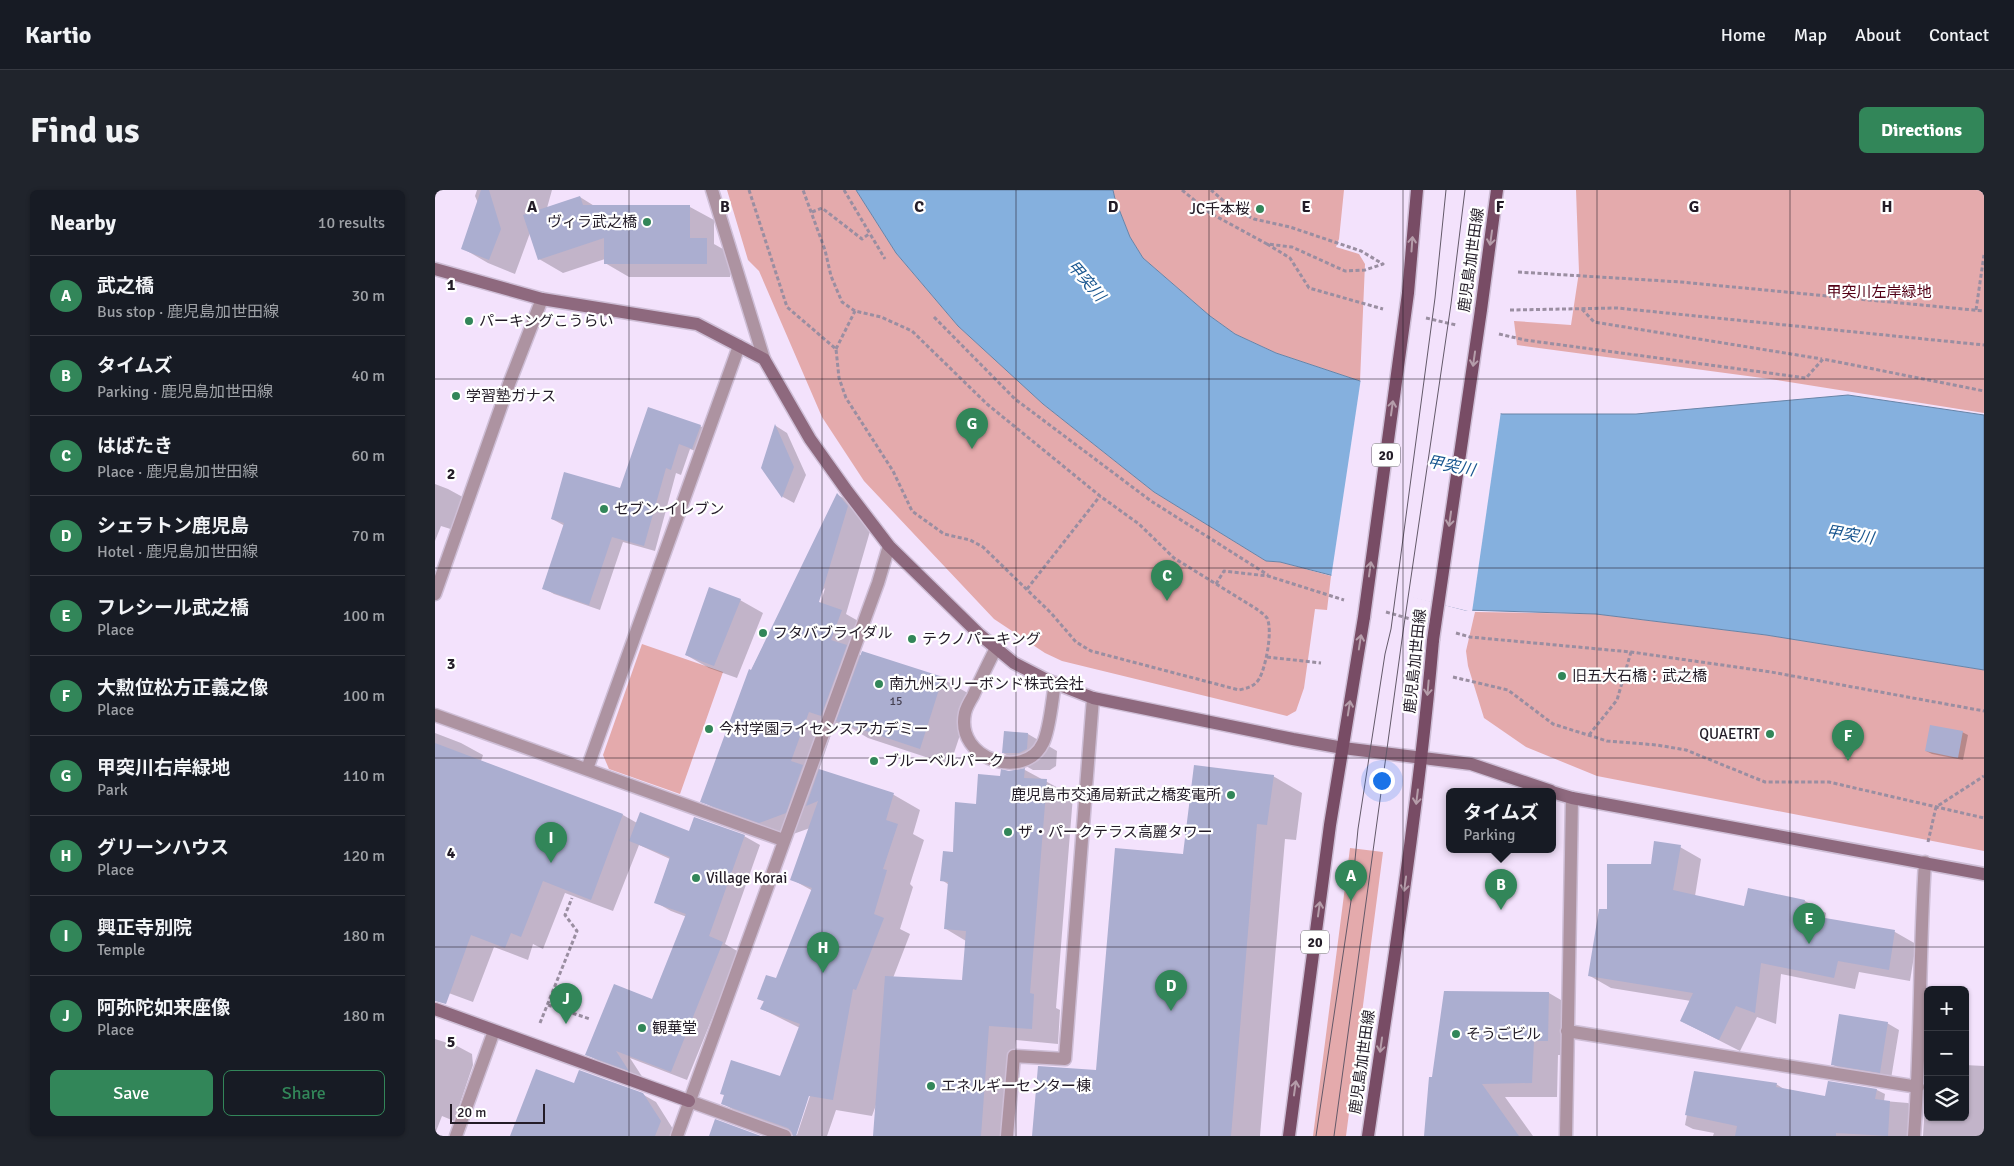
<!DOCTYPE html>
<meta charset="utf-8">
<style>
body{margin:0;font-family:Signika,"Noto Sans JP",sans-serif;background:#20242c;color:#f1f3f6}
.controls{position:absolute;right:15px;bottom:15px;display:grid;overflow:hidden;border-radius:8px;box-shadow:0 1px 4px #0004}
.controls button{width:45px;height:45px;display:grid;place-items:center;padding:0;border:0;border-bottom:1px solid #363941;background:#171b24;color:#f1f3f6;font:25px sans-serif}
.scale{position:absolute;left:15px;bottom:12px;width:95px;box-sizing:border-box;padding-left:5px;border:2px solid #231c27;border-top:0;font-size:14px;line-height:18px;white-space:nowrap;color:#231c27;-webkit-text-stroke:4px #fff;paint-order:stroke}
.you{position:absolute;left:946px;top:590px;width:18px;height:18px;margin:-12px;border:4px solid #fff;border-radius:50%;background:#1a73e8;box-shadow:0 0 0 8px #1a73e833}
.badge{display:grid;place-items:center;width:32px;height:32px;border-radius:50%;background:#328659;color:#fff;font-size:16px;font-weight:700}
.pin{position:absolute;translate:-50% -41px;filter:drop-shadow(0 1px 2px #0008)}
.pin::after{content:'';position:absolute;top:26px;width:18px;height:15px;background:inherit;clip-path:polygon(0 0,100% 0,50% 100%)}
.popup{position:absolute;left:1011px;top:598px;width:110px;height:65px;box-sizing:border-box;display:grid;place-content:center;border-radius:8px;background:#171b24;filter:drop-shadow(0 1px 4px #0005);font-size:16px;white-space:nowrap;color:#9ea1a6}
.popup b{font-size:19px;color:#f1f3f6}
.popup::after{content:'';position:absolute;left:50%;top:100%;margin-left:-10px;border:10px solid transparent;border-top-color:#171b24}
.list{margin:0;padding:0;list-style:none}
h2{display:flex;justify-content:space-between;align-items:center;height:65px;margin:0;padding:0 20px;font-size:21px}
h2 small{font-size:16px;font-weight:400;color:#9ea1a6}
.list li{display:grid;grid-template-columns:32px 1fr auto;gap:15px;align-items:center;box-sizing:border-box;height:80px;padding:0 20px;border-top:1px solid #363941}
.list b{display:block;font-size:19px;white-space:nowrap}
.list p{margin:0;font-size:16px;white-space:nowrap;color:#9ea1a6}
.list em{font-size:16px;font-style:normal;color:#9ea1a6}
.actions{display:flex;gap:10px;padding:15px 20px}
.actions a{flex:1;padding:11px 0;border:1px solid #328659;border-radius:8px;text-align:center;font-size:18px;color:#328659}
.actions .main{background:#328659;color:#fff}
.icon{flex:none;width:28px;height:28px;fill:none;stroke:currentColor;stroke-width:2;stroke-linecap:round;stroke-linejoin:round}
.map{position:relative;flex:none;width:1549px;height:946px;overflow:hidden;border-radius:8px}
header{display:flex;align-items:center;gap:30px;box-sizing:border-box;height:70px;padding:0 25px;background:#171b24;border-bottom:1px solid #363941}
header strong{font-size:24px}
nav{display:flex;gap:28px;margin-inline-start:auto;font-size:18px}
.intro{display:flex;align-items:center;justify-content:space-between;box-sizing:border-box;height:120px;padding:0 30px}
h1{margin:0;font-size:35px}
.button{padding:12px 22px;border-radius:8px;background:#328659;color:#fff;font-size:18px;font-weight:700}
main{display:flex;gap:30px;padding:0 30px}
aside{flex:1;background:#171b24;border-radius:8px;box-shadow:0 1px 4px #0004}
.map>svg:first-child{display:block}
</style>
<header>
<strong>Kartio</strong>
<nav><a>Home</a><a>Map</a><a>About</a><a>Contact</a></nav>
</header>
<div class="intro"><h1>Find us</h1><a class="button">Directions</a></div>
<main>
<aside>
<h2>Nearby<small>10 results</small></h2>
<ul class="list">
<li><span class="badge">A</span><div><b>武之橋</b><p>Bus stop · 鹿児島加世田線</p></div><em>30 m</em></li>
<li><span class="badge">B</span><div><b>タイムズ</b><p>Parking · 鹿児島加世田線</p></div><em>40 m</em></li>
<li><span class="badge">C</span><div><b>はばたき</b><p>Place · 鹿児島加世田線</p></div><em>60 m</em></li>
<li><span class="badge">D</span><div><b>シェラトン鹿児島</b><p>Hotel · 鹿児島加世田線</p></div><em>70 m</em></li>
<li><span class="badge">E</span><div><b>フレシール武之橋</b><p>Place</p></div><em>100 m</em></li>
<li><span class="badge">F</span><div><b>大勲位松方正義之像</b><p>Place</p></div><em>100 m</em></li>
<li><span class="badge">G</span><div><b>甲突川右岸緑地</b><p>Park</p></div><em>110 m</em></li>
<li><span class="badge">H</span><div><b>グリーンハウス</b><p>Place</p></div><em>120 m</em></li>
<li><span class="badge">I</span><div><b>興正寺別院</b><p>Temple</p></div><em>180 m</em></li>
<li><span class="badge">J</span><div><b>阿弥陀如来座像</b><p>Place</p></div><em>180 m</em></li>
</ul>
<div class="actions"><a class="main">Save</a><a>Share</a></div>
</aside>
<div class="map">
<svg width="1549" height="946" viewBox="0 0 1549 946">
<rect width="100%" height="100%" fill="#f3e2fc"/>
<path fill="#e4aaac" d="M292,0H421L461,63L523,136L608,214L719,302L831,371L845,372L896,386L892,420L880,419L869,498L861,521L852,526L627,471L610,463L559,429L429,291L387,227L324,81L313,70Z
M678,0H909L904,49L901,57L924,64L930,74L925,191L841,163L800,144L775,126L708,68L695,47L680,9Z
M1141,0H1549V223L1335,189L1082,155L1079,131L1136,135L1144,82Z
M1040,422L1161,424L1331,445L1549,480V661L1162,586L1091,557L1049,528L1033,476L1031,461Z
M207,454L288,482L245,604L174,579L168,565Z
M915,658L948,662L911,946H878Z"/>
<path fill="#85b0de" stroke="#6884a7" d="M421,0H678L680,9L695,47L708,68L775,126L800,144L841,163L925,191L1067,224H1201L1413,205L1549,225V480L1331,445L1161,424L1030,420L845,372L831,371L719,302L608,214L523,136L461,63Z"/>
<path fill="#f3e2fc" d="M926,188L1066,221L1037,422L896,388Z"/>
<path fill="#0003" fill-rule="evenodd" d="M42,0H117L112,18L145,7L161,17H255L279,30V54L295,63V87H194L170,73V69L128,83L104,69L95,43L80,84L53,73L27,58L43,13L40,6Z
M265,236L276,242L268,264L255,259L246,285L241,283L220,361L188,352L165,420L119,404L108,398L130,336L117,329L186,300Z
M341,236L352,243L371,285L359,313L348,307L327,278Z
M0,294L13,299L35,311L25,342L6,336L0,351Z
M403,305L428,319L438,331L411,424L432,436L422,463L427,466L428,462L508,489L538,506L515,575L433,548L413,536L412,540L399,536L384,580L459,605L485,620L478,644L489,650L475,694L478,697L465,739L475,744L458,788L529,792L531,751L511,739L514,695L507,690L542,615L566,587L574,582L590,580L638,606L621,818L625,820L623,854L581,850L573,946H439L441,915L437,926L401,920L392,946H359L314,929L287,913L345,887L365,838L327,819L330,812L323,809L342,790L378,701L356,689L375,638L350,647L292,626L267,611L316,481ZM390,398L384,419L381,418L386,402ZM375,899L377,900L362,945H360Z
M305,410L328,423L302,488L274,478L251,465Z
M1527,542L1533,545L1528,570L1497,564L1491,561Z
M0,543L26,553L48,565L46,571L188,625L202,633L255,643L309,646L325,655L290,754L304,762L252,890L195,868L208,888L168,874L152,864L218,810L252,727L236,721L220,712L235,669L204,655L178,721L130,703L108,759L98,754L93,770L59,757L38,812L0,798Z
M593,544L622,561L621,576L615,580H598L568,563Z
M838,586L867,603L861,650L850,649L825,946H598L662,881L749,665Z
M1245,657L1266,669L1260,706L1310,718L1314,699L1370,711L1391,723L1390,729L1460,742L1481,754L1475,791L1424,782L1420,799L1346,784L1341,834L1322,827L1305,861L1246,831L1256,811L1176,798L1155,786L1173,720L1217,676Z
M1114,803L1138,817L1137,865H1123L1122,907H1070L1098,946H990L998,888Z
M1452,833L1464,840L1456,889L1409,881L1397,874Z
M0,849L22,856L37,864L38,875L19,931L7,926L0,944Z
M1530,875L1549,876V946H1488L1490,915H1493V927H1530Z
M1260,882L1341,894L1349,899L1391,907L1442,900L1450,904L1449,911L1473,913L1481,918L1479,946H1278L1279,943L1258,939L1250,935Z
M140,894L207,904L221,912L238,939L236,946H77Z"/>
<path fill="#abaed0" d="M46,0H54L66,39L54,70L26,59Z
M145,6L148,15H255V48H272V74H169V48L103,70L88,25Z
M213,217L266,235L257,259L244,254L236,280L231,278L209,356L177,347L154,415L107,399L129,333L116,329L129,282L185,298Z
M340,234L359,277L347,308L326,278Z
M402,303L413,316L384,412L407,420L396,450L412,455L386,526L374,522L356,571L368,575L351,623L324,633L265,612L314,479L316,480Z
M274,397L306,409L279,476L250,465Z
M427,461L508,487L485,559L401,531Z
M1495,535L1528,541L1523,568L1490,561Z
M569,541L593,543L592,559L584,563H567Z
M0,553L188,624L156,710L108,691L86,747L76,743L70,758L36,745L11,814L0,811Z
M759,575L839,585L832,635L822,634L796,946H597L603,876L661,880L680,658L748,664Z
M590,578L589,588L612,589L595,803L599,804L597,839L554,836L546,946H438L450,786L527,790L531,741L509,739L513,692L505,691L508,661L518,662L520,612L541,614L543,584L565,586L566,579L574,581Z
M384,579L459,603L451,630L463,634L448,679L452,680L439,724L449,728L421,800L418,799L398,910L374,906L361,946H358L356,941L353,938L286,914L289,905L285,904L296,870L345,886L365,834L325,819L329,811L322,809L331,785L341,788L377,698L355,690L383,611L371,616Z
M205,622L254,641L259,627L310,645L274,746L288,752L236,882L181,861L194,881L150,865L179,794L217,809L251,724L219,713L235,667L194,651Z
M1219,651L1246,655L1238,700L1309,716L1313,698L1370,710L1367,724L1460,740L1454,780L1403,771L1399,788L1326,773L1320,823L1301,816L1284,850L1245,831L1258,803L1153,786L1164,719H1172V674H1216Z
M1009,801L1114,802L1113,851H1099L1097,893L1047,894L1084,946H989L994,887H997Z
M1404,824L1453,832L1445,883L1396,875Z
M101,879L139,893L144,880L208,903L226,931L220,946H75Z
M1259,881L1342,893L1341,897L1390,906L1393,891L1442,899L1440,909L1455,911L1453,946L1401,943V946H1300L1302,936L1250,925Z
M280,929L326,946H274Z"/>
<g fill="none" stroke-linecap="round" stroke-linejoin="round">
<g stroke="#cebed6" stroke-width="15">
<path id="lane" d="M561,458C553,474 545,490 538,506C535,511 531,518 530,523C520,570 590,591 608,553C615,539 617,510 620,493
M572,946L579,866L630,869L658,508"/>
</g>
<g stroke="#cebed6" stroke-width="15">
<path id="street" d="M277,0L329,169
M0,404L74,194L107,109
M0,525L348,650
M152,579L304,156
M1132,841L1483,897
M254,911L350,946
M21,946L59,841
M242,946L443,393L454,356
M1131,946L1137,608
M1479,946C1486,855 1484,763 1490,672"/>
</g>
<g stroke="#cebed6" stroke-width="15">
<path id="secondary" d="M0,79L107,109L262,134L329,169L375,249L412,301L454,356L544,444L579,473L612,490L658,508L858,549L908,558L1036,574L1116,601
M1117,602L1137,608L1549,684
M0,819L254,911"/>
</g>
<g stroke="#cebed6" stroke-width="15">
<path id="primary" d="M973,103L982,0
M1046,120L1062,0
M854,946L895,635L929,427
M933,946C957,781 984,616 998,450"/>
</g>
<path stroke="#9a8ea1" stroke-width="3" stroke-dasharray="4 2.5" stroke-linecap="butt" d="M314,0L352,117L401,159L404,188L411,208L458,281L477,321L509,344L535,350L548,357L616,423L641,452L656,461L804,500C812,498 819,497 824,489C831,477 838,440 832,428C829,424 824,421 820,418L739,368L704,334L665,306L552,214L477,141L446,127L420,121L407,112L396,86L390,60L368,0
M409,0L450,69
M747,0L775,23L832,54L857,57L910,81L930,80L948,74L926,61L855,37L819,29L797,18L776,0
M377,22L387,18L427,49L434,44
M832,54L855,68L874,98L948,119
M1083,82L1246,92L1549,121
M1147,119L1159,132L1387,169
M1075,120L1182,118L1549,155
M1541,120L1549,65
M499,127L580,209L716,311L833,385
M991,128L1021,135
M1064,144L1090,150L1371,188L1388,169L1549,201
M401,159L420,121
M781,394L789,381L833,386L909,410
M592,399L665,306
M951,422L979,430
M1021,443L1035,447L1196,462L1336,482L1549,521
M832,467L886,473
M1018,487L1073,500L1118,534L1172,551L1222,555L1251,560L1330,592H1394L1549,628
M1154,545L1182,510L1196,462
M1493,652L1501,617L1549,586
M113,815L155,829
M105,833L142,741L130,725L137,708"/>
<use href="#lane" stroke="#ad93a1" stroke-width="12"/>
<use href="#street" stroke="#ad93a1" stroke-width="12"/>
<use href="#secondary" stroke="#8e697e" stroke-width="12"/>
<use href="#primary" stroke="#784c65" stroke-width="12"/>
<path stroke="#635969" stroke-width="1" d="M881,946L916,711L923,639L950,464L956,439L1000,108L1011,0
M899,946L968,442L1016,114L1030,0"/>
<g stroke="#cebed6" stroke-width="15" stroke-linecap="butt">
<path id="primary-bridge" d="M929,427L973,103
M998,450L1046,120"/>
</g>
<use href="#primary-bridge" stroke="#784c65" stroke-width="12"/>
</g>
<defs><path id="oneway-shaft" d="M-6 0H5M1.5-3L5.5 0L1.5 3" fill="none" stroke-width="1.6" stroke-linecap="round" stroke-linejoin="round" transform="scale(1.25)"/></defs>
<g stroke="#b59daa">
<use href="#oneway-shaft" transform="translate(1056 48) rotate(98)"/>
<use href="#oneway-shaft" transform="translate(977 54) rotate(-86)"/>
<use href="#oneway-shaft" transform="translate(1039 169) rotate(98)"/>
<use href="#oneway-shaft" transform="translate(957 218) rotate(-82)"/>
<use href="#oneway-shaft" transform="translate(1015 329) rotate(98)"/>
<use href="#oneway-shaft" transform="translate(935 379) rotate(-82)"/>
<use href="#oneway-shaft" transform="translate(925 452) rotate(-81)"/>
<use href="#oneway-shaft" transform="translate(993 498) rotate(95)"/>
<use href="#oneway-shaft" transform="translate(914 518) rotate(-81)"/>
<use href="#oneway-shaft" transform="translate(982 607) rotate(97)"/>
<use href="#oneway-shaft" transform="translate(970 694) rotate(98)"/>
<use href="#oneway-shaft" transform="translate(884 719) rotate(-82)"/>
<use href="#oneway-shaft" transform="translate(946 855) rotate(98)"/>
<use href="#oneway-shaft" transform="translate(860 898) rotate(-82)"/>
</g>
<path fill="none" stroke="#231c27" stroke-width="1" stroke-opacity="0.55" d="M194,0V946M387,0V946M581,0V946M774,0V946M968,0V946M1162,0V946M1355,0V946M0,189H1549M0,378H1549M0,568H1549M0,757H1549"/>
<g fill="#328659" stroke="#fff" stroke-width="2">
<circle cx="825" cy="19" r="5"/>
<circle cx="212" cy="32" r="5"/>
<circle cx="34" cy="131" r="5"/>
<circle cx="21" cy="206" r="5"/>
<circle cx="169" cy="319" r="5"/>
<circle cx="328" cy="443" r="5"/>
<circle cx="477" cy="449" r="5"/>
<circle cx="1127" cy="486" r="5"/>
<circle cx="444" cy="494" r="5"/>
<circle cx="274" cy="539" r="5"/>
<circle cx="1335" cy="544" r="5"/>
<circle cx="439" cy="571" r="5"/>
<circle cx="796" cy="605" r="5"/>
<circle cx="573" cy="642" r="5"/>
<circle cx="261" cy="688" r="5"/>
<circle cx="207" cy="838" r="5"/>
<circle cx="1021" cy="844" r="5"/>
<circle cx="496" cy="896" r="5"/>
</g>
<g text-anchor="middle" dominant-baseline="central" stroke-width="4.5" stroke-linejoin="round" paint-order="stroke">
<g font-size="12" fill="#454051">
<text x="461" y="511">15</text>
</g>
<g fill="#fff" stroke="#656068" stroke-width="1">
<rect x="937" y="253.5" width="28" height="23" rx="4"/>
<rect x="866" y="740.5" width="28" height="23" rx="4"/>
</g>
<g font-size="14" font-weight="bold" fill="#231c27">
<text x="951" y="265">20</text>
<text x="880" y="752">20</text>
</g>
<g font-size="15" fill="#231c27" stroke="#fff" text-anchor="start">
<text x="815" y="19" text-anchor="end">JC千本桜</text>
<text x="202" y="32" text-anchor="end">ヴィラ武之橋</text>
<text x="44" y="131">パーキングこうらい</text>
<text x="31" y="206">学習塾ガナス</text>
<text x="179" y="319">セブン-イレブン</text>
<text x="338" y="443">フタバブライダル</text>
<text x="487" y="449">テクノパーキング</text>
<text x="1137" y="486">旧五大石橋：武之橋</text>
<text x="454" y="494">南九州スリーボンド株式会社</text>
<text x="284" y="539">今村学園ライセンスアカデミー</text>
<text x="1325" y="544" text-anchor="end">QUAETRT</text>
<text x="449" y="571">ブルーベルパーク</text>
<text x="786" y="605" text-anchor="end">鹿児島市交通局新武之橋変電所</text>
<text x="583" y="642">ザ・パークテラス高麗タワー</text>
<text x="271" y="688">Village Korai</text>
<text x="217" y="838">観華堂</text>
<text x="1031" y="844">そうごビル</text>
<text x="506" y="896">エネルギーセンター棟</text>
</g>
<g font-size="15" fill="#231c27" stroke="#fff">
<text transform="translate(1036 70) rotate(-82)">鹿児島加世田線</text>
<text transform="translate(980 471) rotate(-84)">鹿児島加世田線</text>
<text transform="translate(927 872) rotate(-82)">鹿児島加世田線</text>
</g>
<g font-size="15" fill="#530116" stroke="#fff">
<text x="1444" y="102">甲突川左岸緑地</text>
</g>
<g font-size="16" font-style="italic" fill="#1a5790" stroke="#fff">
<text transform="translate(651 91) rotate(49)">甲突川</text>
<text transform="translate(1016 276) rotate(11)">甲突川</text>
<text transform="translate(1415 345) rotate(9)">甲突川</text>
</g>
</g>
<g font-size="16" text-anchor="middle" font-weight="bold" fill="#231c27" stroke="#fff" stroke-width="4.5" stroke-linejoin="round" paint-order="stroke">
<text x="97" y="22">A</text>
<text x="290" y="22">B</text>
<text x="484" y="22">C</text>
<text x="678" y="22">D</text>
<text x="871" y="22">E</text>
<text x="1065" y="22">F</text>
<text x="1259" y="22">G</text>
<text x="1452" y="22">H</text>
<text x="16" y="100">1</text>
<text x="16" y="289">2</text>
<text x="16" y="479">3</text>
<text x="16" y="668">4</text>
<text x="16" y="857">5</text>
</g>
</svg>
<div class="controls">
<button>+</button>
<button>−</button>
<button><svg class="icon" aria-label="layers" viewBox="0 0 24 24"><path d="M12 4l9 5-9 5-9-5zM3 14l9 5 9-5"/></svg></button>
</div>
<div class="scale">20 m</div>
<div class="you"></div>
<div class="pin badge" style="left:916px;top:711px">A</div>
<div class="pin badge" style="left:1066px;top:720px">B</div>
<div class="popup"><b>タイムズ</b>Parking</div>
<div class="pin badge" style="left:732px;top:411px">C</div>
<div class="pin badge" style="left:736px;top:821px">D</div>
<div class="pin badge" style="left:1374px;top:754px">E</div>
<div class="pin badge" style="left:1413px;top:571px">F</div>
<div class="pin badge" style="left:537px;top:259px">G</div>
<div class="pin badge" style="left:388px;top:783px">H</div>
<div class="pin badge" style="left:116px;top:673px">I</div>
<div class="pin badge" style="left:131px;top:834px">J</div>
</div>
</main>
